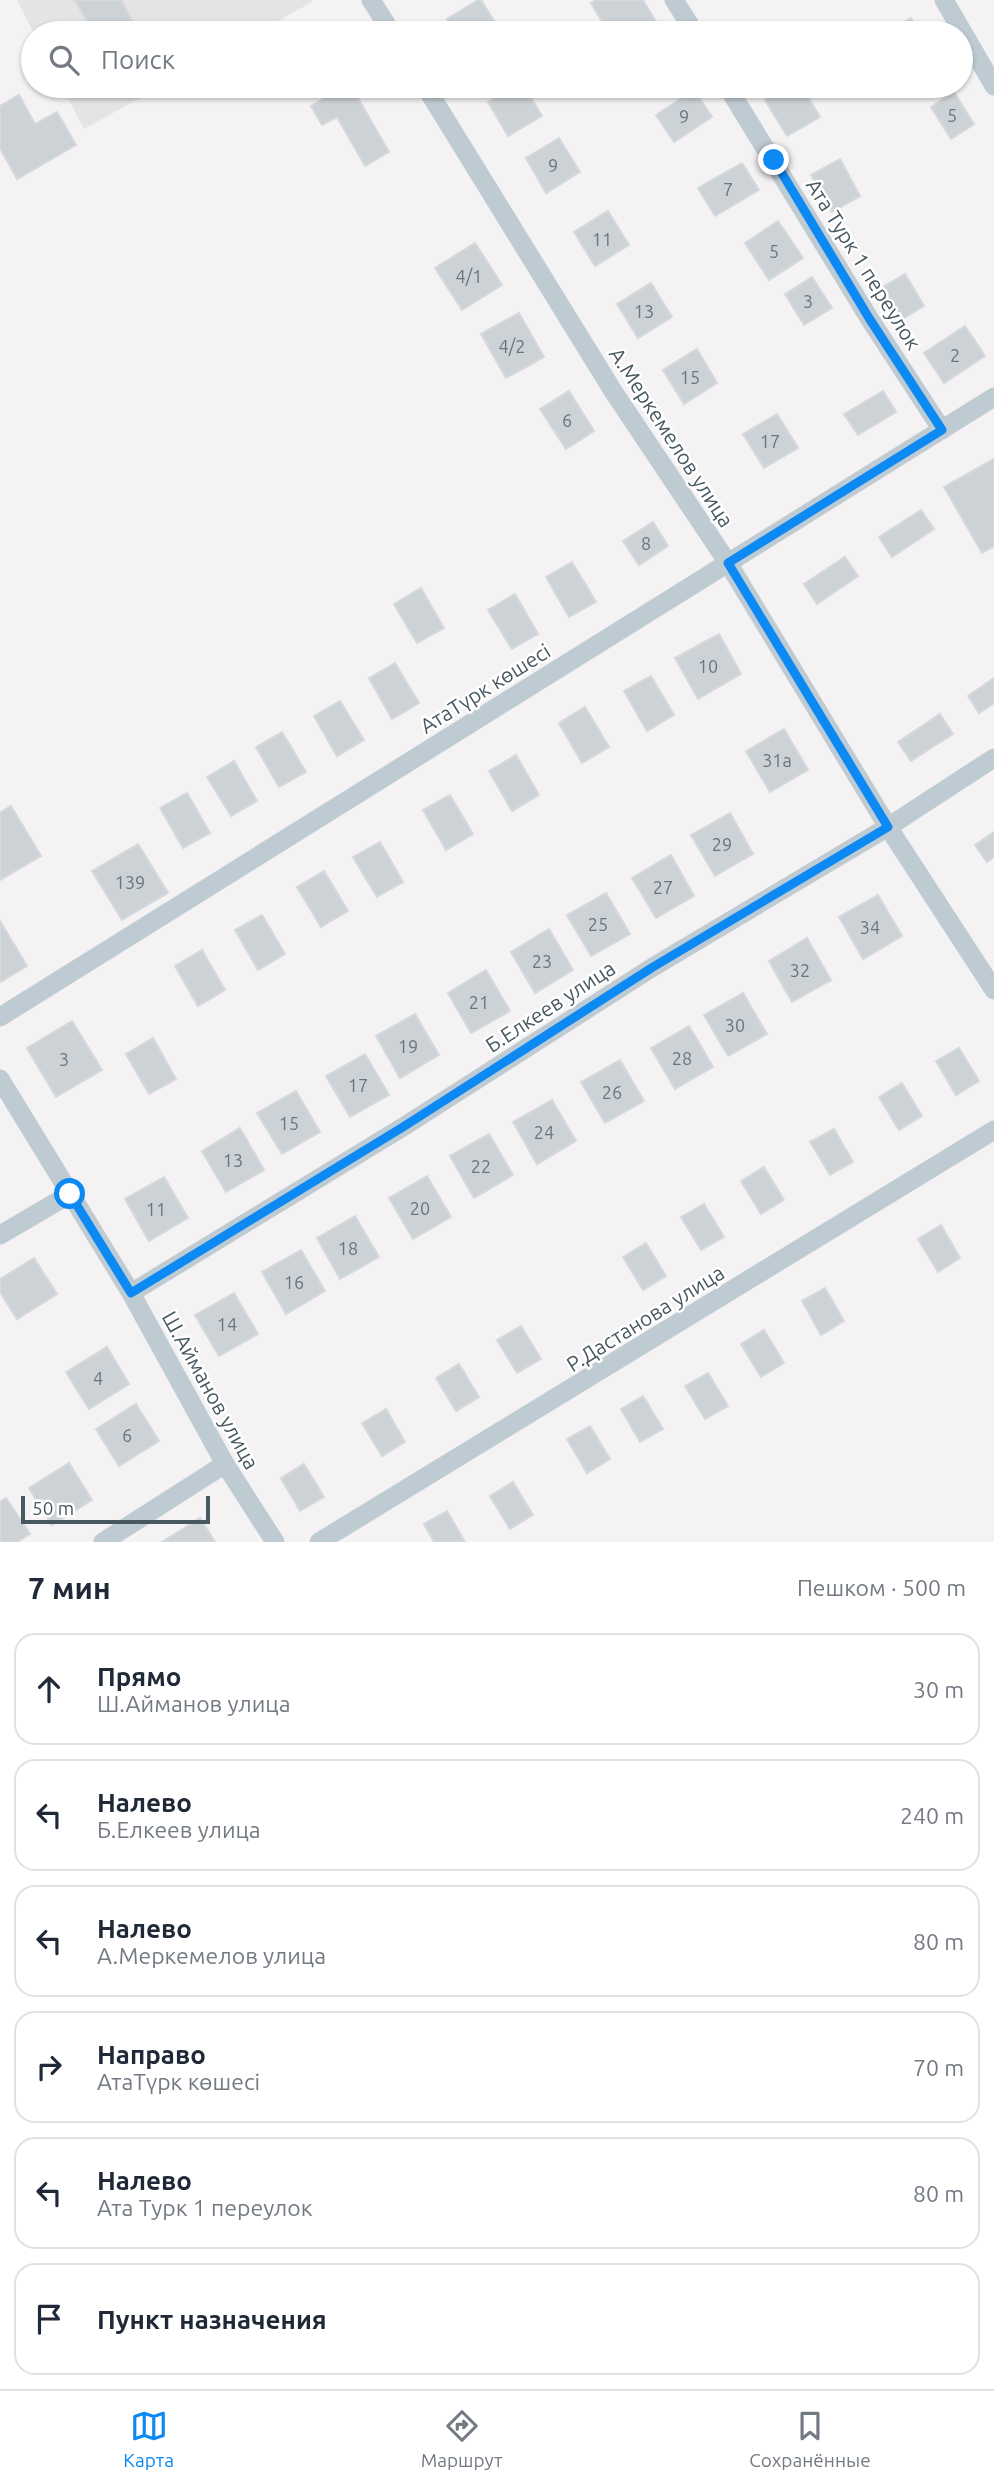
<!DOCTYPE html>
<html lang="ru">
<meta charset="utf-8">
<style>
body{margin:0;font-family:Ubuntu,sans-serif;background:#f2f2f3;color:#1f2937}
.scale{position:absolute;left:21px;bottom:18px;width:189px;box-sizing:border-box;padding-left:7px;border:4px solid #485861;border-top:0;font-size:19px;line-height:24px;white-space:nowrap;color:#485861;-webkit-text-stroke:5px #fff;paint-order:stroke}
.stop{position:absolute;width:21px;height:21px;margin:-16px;border:5px solid #0d89f3;border-radius:50%;background:#fff}
.stop.end{background:#0d89f3;border-color:#fff;box-shadow:0 2px 7px #0008}
.list{margin:0;padding:0;list-style:none}
h2{display:flex;justify-content:space-between;align-items:center;height:91px;margin:0;padding:0 28px;font-size:30px}
h2 small{font-size:23px;font-weight:400;color:#747a83}
.list li{display:grid;grid-template-columns:46px 1fr auto;gap:21px;align-items:center;box-sizing:border-box;height:112px;margin:0 14px 14px;padding:0 14px;border:2px solid #e0e1e3;border-radius:21px}
.list b{display:block;font-size:26px;white-space:nowrap}
.list p{margin:0;font-size:23px;white-space:nowrap;color:#747a83}
.list em{font-size:23px;font-style:normal;color:#747a83}
.icon{flex:none;width:38px;height:38px;fill:none;stroke:currentColor;stroke-width:2;stroke-linecap:round;stroke-linejoin:round}
.map{position:relative;flex:none;width:994px;height:1542px;overflow:hidden}
.search{position:absolute;background:#fff;box-shadow:0 2px 5px #0004;left:21px;right:21px;top:21px;height:77px;display:flex;align-items:center;gap:18px;box-sizing:border-box;padding:0 24px;border-radius:38px;color:#747a83;font-size:26px}
.sheet{height:847px;background:#fff}
nav{display:flex;justify-content:space-around;align-items:center;box-sizing:border-box;height:98px;border-top:2px solid #e0e1e3;background:#fff;font-size:19px;color:#747a83}
nav a{display:grid;justify-items:center;gap:4px}
nav .on{color:#0d89f3}
.map>svg:first-child{display:block}
</style>
<div class="map">
<svg width="994" height="1542" viewBox="0 0 994 1542">
<rect width="100%" height="100%" fill="#f4f2f2"/>
<path fill="#e5e3e4" d="M17,0H312V2L256,33H34Z
M62,86H162L84,129Z"/>
<path fill="#cdd2d6" stroke="#d5d9dd" stroke-width="2" d="M75,0H121L139,33H93Z
M478,0H481L501,32L456,33L447,19Z
M596,0H643L663,33H609L591,3Z
M911,18L920,33H888L887,32Z
M316,25L321,33H301Z
M122,86H153L129,99Z
M316,86H351L389,152L365,166L337,117L322,125L311,106L323,99Z
M515,86H524L542,116L508,136L488,102Z
M788,86H801L820,117L787,136L765,100Z
M694,90L712,117L674,142L656,115Z
M954,92L974,124L951,139L931,107Z
M19,95L35,124L57,112L76,145L17,179L0,148V106Z
M559,138L580,172L546,193L526,158Z
M840,159L860,196L832,212L811,175Z
M742,163L759,190L715,216L698,188Z
M608,211L629,245L595,266L574,232Z
M778,221L803,258L769,280L745,243Z
M475,243L502,285L462,310L435,268Z
M905,274L924,306L901,320L881,288Z
M812,277L832,308L804,325L785,294Z
M651,283L672,317L638,338L617,304Z
M519,313L544,357L506,378L481,334Z
M965,326L985,356L944,383L924,353Z
M697,349L717,383L684,404L663,370Z
M569,391L594,431L566,449L540,409Z
M883,391L896,412L858,435L844,414Z
M777,414L798,448L764,468L743,434Z
M994,459V546L982,553L944,487Z
M921,510L934,529L892,557L879,537Z
M653,522L668,546L639,565L623,541Z
M845,557L858,576L817,604L804,584Z
M572,562L596,602L569,617L546,577Z
M421,588L444,628L417,643L394,604Z
M515,594L538,634L512,649L488,610Z
M719,634L741,674L698,699L675,658Z
M395,663L419,703L392,719L369,678Z
M651,676L674,715L647,731L624,691Z
M994,678V703L979,713L968,696Z
M340,701L364,740L337,756L314,716Z
M585,707L609,747L582,763L559,723Z
M940,714L953,734L911,761L898,742Z
M784,729L808,770L770,792L746,751Z
M282,732L306,772L279,787L256,747Z
M516,755L539,795L512,811L489,771Z
M234,761L257,801L231,816L207,777Z
M187,793L210,833L183,848L160,808Z
M450,795L473,834L446,850L423,810Z
M11,806L41,856L0,880V813Z
M730,813L753,854L715,876L691,835Z
M994,832V857L987,862L975,845Z
M380,842L403,882L377,897L353,857Z
M138,844L168,893L122,920L92,871Z
M671,855L694,896L656,918L632,878Z
M324,871L348,911L321,927L297,887Z
M606,893L630,934L591,956L567,915Z
M878,895L902,936L863,959L839,917Z
M262,915L285,954L258,970L235,930Z
M0,921L27,966L0,982Z
M549,929L573,970L535,993L511,952Z
M807,938L831,980L792,1002L769,961Z
M202,950L225,990L198,1006L175,966Z
M486,970L510,1011L471,1033L448,993Z
M743,993L767,1034L728,1056L704,1015Z
M415,1014L439,1055L400,1078L376,1036Z
M72,1021L102,1070L56,1097L27,1048Z
M689,1026L713,1067L675,1089L651,1048Z
M153,1038L176,1079L149,1094L126,1054Z
M959,1048L979,1081L956,1095L936,1061Z
M365,1054L389,1095L350,1117L326,1076Z
M620,1060L644,1101L605,1123L581,1082Z
M902,1083L922,1116L899,1130L879,1097Z
M296,1091L320,1132L282,1154L257,1113Z
M552,1100L576,1141L537,1164L513,1122Z
M240,1128L264,1170L226,1192L202,1151Z
M834,1129L853,1162L830,1175L810,1142Z
M489,1134L513,1175L474,1198L450,1156Z
M764,1167L784,1200L761,1214L741,1181Z
M427,1176L451,1217L413,1239L389,1198Z
M164,1177L188,1218L149,1241L125,1199Z
M704,1204L724,1237L701,1250L681,1217Z
M355,1216L379,1257L340,1279L317,1238Z
M941,1225L960,1258L938,1272L918,1239Z
M646,1243L666,1276L643,1290L623,1257Z
M301,1250L325,1291L286,1314L262,1272Z
M34,1258L57,1294L17,1319L0,1292V1279Z
M825,1288L844,1321L821,1335L802,1301Z
M234,1293L258,1334L219,1356L195,1315Z
M521,1326L541,1359L517,1373L497,1340Z
M764,1330L784,1363L761,1377L741,1344Z
M107,1347L129,1384L89,1409L66,1372Z
M459,1364L479,1397L456,1411L436,1378Z
M708,1373L728,1406L705,1419L685,1386Z
M643,1396L663,1429L640,1442L621,1409Z
M136,1404L159,1441L119,1466L96,1429Z
M386,1409L405,1442L382,1456L362,1423Z
M590,1426L610,1459L587,1473L567,1439Z
M69,1463L92,1500L52,1525L29,1488Z
M304,1464L324,1497L300,1511L281,1478Z
M513,1482L533,1515L510,1529L490,1496Z
M6,1498L30,1534L17,1542H0V1502Z
M447,1511L465,1542H434L424,1524Z
M200,1518L215,1542H162Z"/>
<g fill="none" stroke-linecap="round" stroke-linejoin="round">
<path stroke="#bfcbd2" stroke-width="19" d="M371,0L392,33
M674,0L695,33
M944,0L994,86
M425,86L613,391L728,563L888,827L994,990
M727,86L869,318L942,430
M0,1017L994,397
M0,1079L131,1293L225,1464L275,1542
M0,1235L70,1194
M131,1293L403,1127L653,967L888,827L994,758
M103,1542L225,1464
M319,1542L994,1130"/>
</g>
<g fill="none" stroke-linecap="round" stroke-linejoin="round">
<path stroke="#0d89f3" stroke-width="9" d="M70,1194L131,1293L403,1127L653,967L888,827L728,563L942,430L869,318L774,160"/>
</g>
<g text-anchor="middle" dominant-baseline="central" stroke-width="5" stroke-linejoin="round" paint-order="stroke">
<g font-size="18" fill="#69767e">
<text x="952" y="115">5</text>
<text x="684" y="116">9</text>
<text x="553" y="165">9</text>
<text x="728" y="189">7</text>
<text x="602" y="239">11</text>
<text x="774" y="251">5</text>
<text x="469" y="276">4/1</text>
<text x="808" y="301">3</text>
<text x="644" y="311">13</text>
<text x="512" y="346">4/2</text>
<text x="955" y="355">2</text>
<text x="690" y="377">15</text>
<text x="567" y="420">6</text>
<text x="770" y="441">17</text>
<text x="646" y="543">8</text>
<text x="708" y="666">10</text>
<text x="777" y="760">31а</text>
<text x="722" y="844">29</text>
<text x="130" y="882">139</text>
<text x="663" y="887">27</text>
<text x="598" y="924">25</text>
<text x="870" y="927">34</text>
<text x="542" y="961">23</text>
<text x="800" y="970">32</text>
<text x="479" y="1002">21</text>
<text x="735" y="1025">30</text>
<text x="408" y="1046">19</text>
<text x="682" y="1058">28</text>
<text x="64" y="1059">3</text>
<text x="358" y="1085">17</text>
<text x="612" y="1092">26</text>
<text x="289" y="1123">15</text>
<text x="544" y="1132">24</text>
<text x="233" y="1160">13</text>
<text x="481" y="1166">22</text>
<text x="420" y="1208">20</text>
<text x="156" y="1209">11</text>
<text x="348" y="1248">18</text>
<text x="294" y="1282">16</text>
<text x="227" y="1324">14</text>
<text x="98" y="1378">4</text>
<text x="127" y="1435">6</text>
</g>
<g font-size="21" fill="#485861" stroke="#fff">
<text transform="translate(864 264) rotate(58)">Ата Турк 1 переулок</text>
<text transform="translate(672 437) rotate(57)">А.Меркемелов улица</text>
<text transform="translate(485 688) rotate(-32)">АтаТүрк көшесі</text>
<text transform="translate(550 1006) rotate(-33)">Б.Елкеев улица</text>
<text transform="translate(645 1318) rotate(-32)">Р.Дастанова улица</text>
<text transform="translate(211 1390) rotate(61)">Ш.Айманов улица</text>
</g>
</g>
</svg>
<div class="scale">50 m</div>
<div class="stop" style="left:70px;top:1194px"></div>
<div class="stop end" style="left:774px;top:160px"></div>
<div class="search"><svg class="icon" aria-label="search" viewBox="0 0 24 24"><circle cx="10" cy="10" r="6"/><path d="M15 15l6 6"/></svg>Поиск</div>
</div>
<section class="sheet">
<h2>7 мин<small>Пешком · 500 m</small></h2>
<ul class="list">
<li><svg class="icon" aria-label="ahead" viewBox="0 0 24 24"><path d="M12 20V5M6 11l6-6 6 6"/></svg><div><b>Прямо</b><p>Ш.Айманов улица</p></div><em>30 m</em></li>
<li><svg class="icon" aria-label="left" viewBox="0 0 24 24"><path d="M17 20v-9H6M10 6l-5 5 5 5"/></svg><div><b>Налево</b><p>Б.Елкеев улица</p></div><em>240 m</em></li>
<li><svg class="icon" aria-label="left" viewBox="0 0 24 24"><path d="M17 20v-9H6M10 6l-5 5 5 5"/></svg><div><b>Налево</b><p>А.Меркемелов улица</p></div><em>80 m</em></li>
<li><svg class="icon" aria-label="right" viewBox="0 0 24 24"><path d="M7 20v-9h11M14 6l5 5-5 5"/></svg><div><b>Направо</b><p>АтаТүрк көшесі</p></div><em>70 m</em></li>
<li><svg class="icon" aria-label="left" viewBox="0 0 24 24"><path d="M17 20v-9H6M10 6l-5 5 5 5"/></svg><div><b>Налево</b><p>Ата Турк 1 переулок</p></div><em>80 m</em></li>
<li><svg class="icon" aria-label="arrive" viewBox="0 0 24 24"><path d="M6 21V4h12l-3 4 3 4H6"/></svg><div><b>Пункт назначения</b></div></li>
</ul>
</section>
<nav>
<a class="on"><svg class="icon" aria-label="map" viewBox="0 0 24 24"><path d="M3 6l6-2 6 2 6-2v14l-6 2-6-2-6 2zM9 4v14M15 6v14"/></svg>Карта</a>
<a><svg class="icon" aria-label="directions" viewBox="0 0 24 24"><path d="M12 3l9 9-9 9-9-9zM9 14v-3h6M13 9l2 2-2 2"/></svg>Маршрут</a>
<a><svg class="icon" aria-label="saved" viewBox="0 0 24 24"><path d="M7 4h10v16l-5-4-5 4z"/></svg>Сохранённые</a>
</nav>
